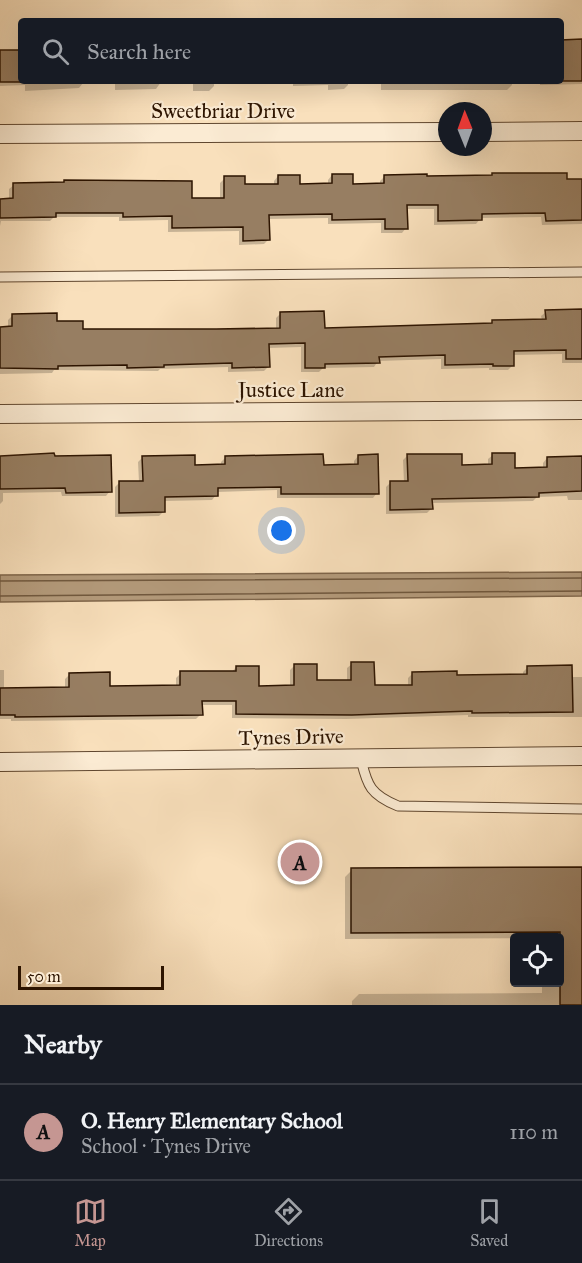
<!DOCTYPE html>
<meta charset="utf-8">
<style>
body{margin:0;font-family:"IM FELL Great Primer",serif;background:#20242c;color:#f1f3f6}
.controls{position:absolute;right:18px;bottom:18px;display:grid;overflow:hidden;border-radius:6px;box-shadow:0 6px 24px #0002}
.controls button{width:54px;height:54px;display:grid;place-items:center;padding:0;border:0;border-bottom:2px solid #363941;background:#171b24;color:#f1f3f6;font:30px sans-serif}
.compass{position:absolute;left:438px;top:102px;width:54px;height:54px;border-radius:50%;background:#171b24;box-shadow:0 6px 24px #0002;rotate:359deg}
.scale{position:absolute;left:18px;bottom:15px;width:146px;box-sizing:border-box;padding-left:6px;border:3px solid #2d1400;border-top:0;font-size:16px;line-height:21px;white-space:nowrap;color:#2d1400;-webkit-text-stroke:4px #fbebd3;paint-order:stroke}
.you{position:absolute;left:282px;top:531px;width:21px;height:21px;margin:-15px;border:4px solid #fff;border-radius:50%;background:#1a73e8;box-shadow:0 0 0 9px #1a73e833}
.badge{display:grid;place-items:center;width:39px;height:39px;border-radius:50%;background:#c59692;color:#111;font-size:20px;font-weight:700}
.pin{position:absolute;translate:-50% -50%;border:3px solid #fff;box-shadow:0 2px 6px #0006}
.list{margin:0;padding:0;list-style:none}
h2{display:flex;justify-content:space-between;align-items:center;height:78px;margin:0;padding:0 24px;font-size:26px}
h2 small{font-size:20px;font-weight:400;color:#9ea1a6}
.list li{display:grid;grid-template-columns:39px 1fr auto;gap:18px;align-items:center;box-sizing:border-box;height:96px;padding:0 24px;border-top:2px solid #363941}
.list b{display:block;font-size:22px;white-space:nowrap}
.list p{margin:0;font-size:20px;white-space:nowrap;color:#9ea1a6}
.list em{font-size:20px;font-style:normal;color:#9ea1a6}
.icon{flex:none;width:33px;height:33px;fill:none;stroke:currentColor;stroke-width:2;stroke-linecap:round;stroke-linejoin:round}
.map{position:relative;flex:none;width:582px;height:1005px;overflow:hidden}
.search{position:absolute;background:#171b24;box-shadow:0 6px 24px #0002;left:18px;right:18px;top:18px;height:66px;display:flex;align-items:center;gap:15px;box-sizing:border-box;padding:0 21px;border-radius:6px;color:#9ea1a6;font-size:22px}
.sheet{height:174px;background:#171b24}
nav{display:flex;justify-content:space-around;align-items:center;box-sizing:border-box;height:84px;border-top:2px solid #363941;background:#171b24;font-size:16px;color:#9ea1a6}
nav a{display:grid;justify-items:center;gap:3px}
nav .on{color:#c59692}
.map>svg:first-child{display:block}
</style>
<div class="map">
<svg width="582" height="1005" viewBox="0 0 582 1005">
<rect width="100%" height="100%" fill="#f9e0bc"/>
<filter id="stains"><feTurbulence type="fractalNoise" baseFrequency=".00333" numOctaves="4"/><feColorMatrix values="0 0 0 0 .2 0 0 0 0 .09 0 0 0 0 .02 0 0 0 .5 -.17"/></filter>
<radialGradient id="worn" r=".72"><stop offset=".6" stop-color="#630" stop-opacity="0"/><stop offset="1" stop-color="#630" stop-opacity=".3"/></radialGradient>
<path fill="#b49b7c" stroke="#7e654a" stroke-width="1.5" d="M582,572V596L0,602V575Z"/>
<path fill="#0003" d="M561,41H582V84L540,85V82H512V85L507,90H381V81H561Z
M0,50H21V81H83V83L79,88L25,91V85L0,86Z
M115,81H236L214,82V86L209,91H193V82H161L156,89L115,90Z
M293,81H348V85L344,89L328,90V85L293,86Z
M332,175L352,185H380V181L385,176L582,180V224L542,225L541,217L481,218L476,224L434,225V209H406V228L402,233H381V223L328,224V218L268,219V240L264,244L239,245V231L168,232V220L119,221V217H54L50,221H1L0,226V200H9V189L14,185L62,184L64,181L191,200L220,199V183L225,178L244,186L274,185V181L278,176L298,185H328V180Z
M582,311V363H562V354L513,355V365L508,370H489V368L441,369V359L378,361L374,367L323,368L319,372H301V347L268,348V367L264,371L228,372V367L160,369L158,371L54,370L52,373L0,374V328H8V320L13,315L56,323L81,331L276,329V318L281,313L323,329L489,325L493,321L542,320L541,316L546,312Z
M14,455L110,456V491L106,496H62L61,492L3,493V501L0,504V457Z
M408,455L460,466H488V459L493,455L514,469H543V463L547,458L582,456V500H568L567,496L537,497L533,501L431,503V509L427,513L386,514V487L390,483L404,482L403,460Z
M358,456L377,493L373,498H277V490L216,492V495L212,500L164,501V511L159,516L115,517V487L119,483L139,482L138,462L143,457L193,466H221V462L225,458L322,466H354V461Z
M352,664L373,687L408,686V678L413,673L456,677L523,675V672L527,668L571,677H582V717H468V715L346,719L232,718V705H201V714L196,719L11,721V719H0V670H4V690L65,689V679L70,674L109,688L176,687V678L181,673H231L236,667L258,687H290V670L295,665L315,682H347V668Z
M582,869V1005H352V1001L359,994L542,993V982H560V938L345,939V877L352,870Z"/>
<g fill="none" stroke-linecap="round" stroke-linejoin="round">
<path stroke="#70583e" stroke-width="1.5" d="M0,581L582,578
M0,596L582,591"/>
</g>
<path fill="#977e62" stroke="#2d1400" stroke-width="1.5" d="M582,39V81H561V40Z
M0,50H21V82H0Z
M492,173H567V179H582V220L546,221L545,213L482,214V220L438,221V205H407L408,229H385V219L332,220V214L269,215L270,240L243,241V227L172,228V216L123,217V213H56V217L0,218V199L13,198V183L64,182V180L192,181V198H224V176H245V184H278V175H300V184L332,183V174H353V184L384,183V175L427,174V176L492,175Z
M582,309V359H566V350L514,351V366H493V364L445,365V355L379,357L380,363L325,364V368H305V343L269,344L270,367L232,368V363L164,365V367L127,368V365L58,366V369L0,368V327L12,326V314L57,313V321H83V329H216L280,328V312L324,311L325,328L492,323V320L546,319L545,310Z
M54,453L55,456L111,455L112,492L66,493L65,488L0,489V456Z
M492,453H515V468L547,467V457L582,456V491L539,493V497L432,499L433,509L390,510V481H408L407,454H462V465L492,464Z
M323,454L324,465L358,464V455L378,454L379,494H281V487L218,488V496L165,497V512L119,513V481H143L142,456L195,455V465L225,464V456Z
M351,662H374L375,685H412V672L457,671V675L527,674V666L572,665L573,712L472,713V711L352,715L236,714V701H202L203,715L15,717V715H0V688L69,687V673L110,672V686L180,685V671H236V666H259V686L294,685V664H317V680H351Z
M582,867V1005H560V932L351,933V868Z"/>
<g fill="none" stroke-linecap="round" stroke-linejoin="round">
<g stroke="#60472f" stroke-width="11">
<path id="service" d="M0,277L582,272
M361,759C367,786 371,795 398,806L582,809"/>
</g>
<g stroke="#60472f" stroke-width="20">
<path id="minor" d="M483,132L582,131
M0,134L447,132
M0,414L582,410
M0,762L582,756"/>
</g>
<use href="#service" stroke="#fbebd3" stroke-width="9"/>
<use href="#minor" stroke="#fbebd3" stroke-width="18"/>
</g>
<g text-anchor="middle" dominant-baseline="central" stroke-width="4.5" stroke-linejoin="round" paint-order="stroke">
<g font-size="21" fill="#2d1400" stroke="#fbebd3">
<text x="223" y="111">Sweetbriar Drive</text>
<text x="291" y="390">Justice Lane</text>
<text transform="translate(291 737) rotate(-1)">Tynes Drive</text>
</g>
</g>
<rect width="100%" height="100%" filter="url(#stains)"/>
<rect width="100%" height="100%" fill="url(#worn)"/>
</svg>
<div class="controls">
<button><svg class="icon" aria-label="locate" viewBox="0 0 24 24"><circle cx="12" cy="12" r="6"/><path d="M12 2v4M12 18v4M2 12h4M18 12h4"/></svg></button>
</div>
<svg class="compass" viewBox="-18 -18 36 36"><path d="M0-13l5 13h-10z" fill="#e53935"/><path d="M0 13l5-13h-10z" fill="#9ea1a6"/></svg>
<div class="scale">50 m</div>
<div class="you"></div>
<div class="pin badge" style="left:300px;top:862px">A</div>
<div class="search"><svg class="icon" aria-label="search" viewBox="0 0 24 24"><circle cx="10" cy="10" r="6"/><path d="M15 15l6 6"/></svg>Search here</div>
</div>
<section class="sheet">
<h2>Nearby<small></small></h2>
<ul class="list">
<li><span class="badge">A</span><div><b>O. Henry Elementary School</b><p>School · Tynes Drive</p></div><em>110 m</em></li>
</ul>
</section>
<nav>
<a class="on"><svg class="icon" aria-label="map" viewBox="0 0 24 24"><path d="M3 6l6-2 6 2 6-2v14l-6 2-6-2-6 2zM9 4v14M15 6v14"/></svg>Map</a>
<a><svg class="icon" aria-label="directions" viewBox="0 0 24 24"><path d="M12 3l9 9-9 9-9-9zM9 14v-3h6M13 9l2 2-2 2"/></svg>Directions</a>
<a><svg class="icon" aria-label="saved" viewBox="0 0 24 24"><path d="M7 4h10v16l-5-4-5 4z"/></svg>Saved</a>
</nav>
